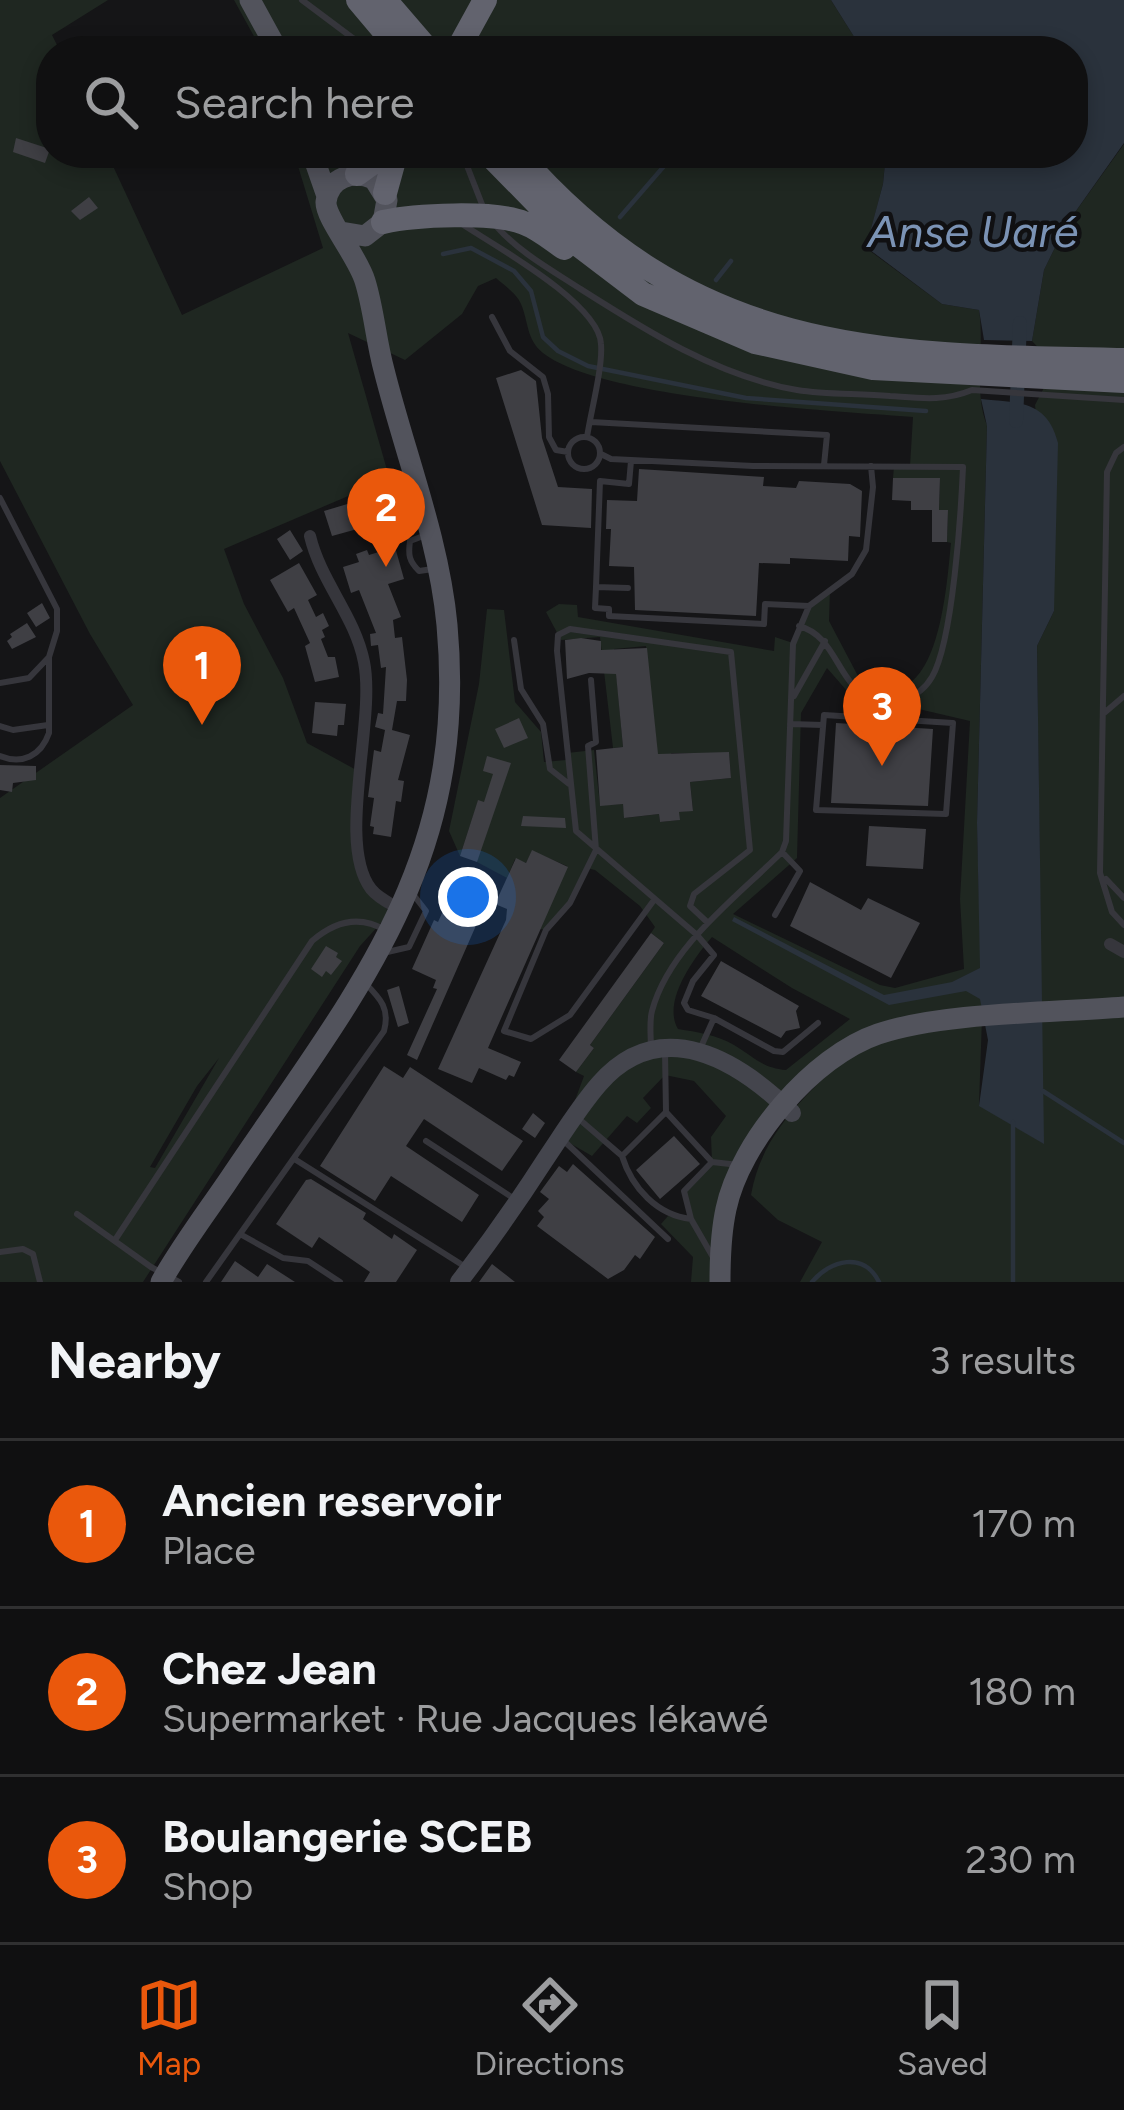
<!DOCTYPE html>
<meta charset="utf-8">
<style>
body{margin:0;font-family:Figtree,sans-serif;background:#19191a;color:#f1f3f6}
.you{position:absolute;left:468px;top:897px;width:42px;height:42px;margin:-30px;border:9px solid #fff;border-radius:50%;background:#1a73e8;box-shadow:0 0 0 18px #1a73e833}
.badge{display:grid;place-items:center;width:78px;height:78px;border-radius:50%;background:#ea580c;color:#fff;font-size:39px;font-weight:700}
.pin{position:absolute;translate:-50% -99px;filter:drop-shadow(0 3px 6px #0008)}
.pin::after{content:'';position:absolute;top:63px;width:42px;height:36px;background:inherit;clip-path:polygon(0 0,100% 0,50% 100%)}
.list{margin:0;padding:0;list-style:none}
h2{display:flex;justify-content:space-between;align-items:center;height:156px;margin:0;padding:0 48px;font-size:51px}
h2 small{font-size:39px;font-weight:400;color:#9c9d9f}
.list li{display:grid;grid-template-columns:78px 1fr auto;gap:36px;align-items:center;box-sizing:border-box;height:168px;padding:0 48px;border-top:3px solid #303031}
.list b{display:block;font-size:45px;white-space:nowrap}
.list p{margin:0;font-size:39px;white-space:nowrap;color:#9c9d9f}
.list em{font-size:39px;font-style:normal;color:#9c9d9f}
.icon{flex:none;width:66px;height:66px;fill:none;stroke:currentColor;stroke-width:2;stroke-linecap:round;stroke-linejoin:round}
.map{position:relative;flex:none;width:1124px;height:1282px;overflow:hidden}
.search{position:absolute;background:#101011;box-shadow:0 6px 18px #0003;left:36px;right:36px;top:36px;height:132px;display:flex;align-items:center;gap:30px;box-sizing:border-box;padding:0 42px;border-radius:48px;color:#9c9d9f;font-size:45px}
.sheet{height:660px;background:#101011}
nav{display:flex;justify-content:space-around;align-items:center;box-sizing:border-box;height:168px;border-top:3px solid #303031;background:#101011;font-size:33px;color:#9c9d9f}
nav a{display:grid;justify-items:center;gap:6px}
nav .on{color:#ea580c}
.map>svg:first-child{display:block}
</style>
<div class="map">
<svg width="1124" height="1282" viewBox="0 0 1124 1282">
<rect width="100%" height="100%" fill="#151517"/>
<path fill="#1f2721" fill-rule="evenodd" d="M0,0H108L52,35L60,51H51V153H107L182,315L323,248L294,153H886L883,184L866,248L942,304L979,310C985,347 973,391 987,425L977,823L982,1018L979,1105L1043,1143L1037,646L1054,611L1035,405L1049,378L1124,381V1282H800L822,1242L778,1220L751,1195C762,1130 811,1091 856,1047L760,1120L710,1282H691L693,1257L661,1224L668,1216L691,1218L684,1191L712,1162L711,1137L726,1116L694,1081L665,1075L643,1098L651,1108L637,1123L627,1116L592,1156L561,1138L584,1076L576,1072L594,1048L590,1045L664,943L651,933L655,927L640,906L595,870L586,868L570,903L546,930L540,929L567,866L532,851L526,863L515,859L507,878L477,862L478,801L460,856L449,831L479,684L487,609L504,610L515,702L541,732L544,762L566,760L567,753L594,750L600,805L623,804L625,818L659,814L660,822L679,820V812L693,810L690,782L731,778L729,753H671V764L644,767L657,748L646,646L614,649L623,747L613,748L600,637L561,640L546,612L559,604L577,605L578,617L774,651L775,637L793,643L801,618L830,589L829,621L859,678C869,686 882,691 895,689C941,683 947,581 951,543L947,542L948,511L939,510L940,479L893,478L894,466H910L913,417C832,411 602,399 543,353C526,339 529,323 521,304C517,294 505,286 496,278L478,286L462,314L405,360L348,333L401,519L368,521L353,494L224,549L244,604L283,678L307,743L360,772C357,825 355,870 390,913L360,946L143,1282H0V798L133,705L90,634L0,461ZM827,668L854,699L870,708L889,711L910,707L970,721L960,899L964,969L895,988L880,985L733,914L797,858L801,713ZM712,937L792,988L850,1019L786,1070C762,1068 754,1057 734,1045C717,1035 697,1032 678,1029C662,1002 693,959 712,937ZM219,1058L155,1168L150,1167L197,1086Z
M234,0H831L863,51H262Z
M1124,144V360L1049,359L1032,341L1044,270L1066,225Z"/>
<path fill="#2a323c" d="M831,0H1124V143L1066,225L1044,270L1032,341L984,340L979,310L942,304L866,247L883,184L886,153H1073V51H863Z
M981,399C1019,403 1047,400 1058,443L1054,611L1037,646L1044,1144L979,1106L988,1040L980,999L966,991L889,1005L732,921L734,917L884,995L952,982L980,968L977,823L987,426Z"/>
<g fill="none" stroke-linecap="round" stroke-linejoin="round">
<path stroke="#2a323c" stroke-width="4.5" d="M620,217L665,165
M443,254L471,248L514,271L531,291L543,337L558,351L588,366L746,398L926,411
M716,280L731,261
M1043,1091L1124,1143
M1013,1122V1282
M812,1282C830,1260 864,1251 879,1282"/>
<path stroke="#2a323c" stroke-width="14" d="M1016,421L1020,323"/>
</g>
<path fill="#3f3f44" d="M16,138L50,149L45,163L13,152Z
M89,197L98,208L80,220L71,211Z
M521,370L536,381L542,438L558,487L592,489L591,528L542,525L496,378Z
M639,469L764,477L763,486L796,488L799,481L850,484L862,491L860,537L849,536L848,561L790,558V564L759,563L756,616L635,610L634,567L609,566L611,529H606L607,500L637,501Z
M893,478H940L939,510H948L947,542H932V510H911V501L892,500Z
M354,502L361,528L332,536L324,511Z
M290,530L303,551L290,560L277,539Z
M395,547L404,579L388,584L401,617L393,620L395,638L402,637L407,680L406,701H397L392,730L410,735L398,780L404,781L401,802L396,801L391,837L373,834L374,827L370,826L374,798L368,797L374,750L381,752L385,730L375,727L378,713L383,714L386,667L381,668L378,645L371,646L370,634L376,633L359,590L351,593L343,567L359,562L356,554L367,550L369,555Z
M299,563L317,595L308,600L316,617L323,613L329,626L322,630L325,637L321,639L328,657H335L339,677L315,682L305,646L310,643L294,608L288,612L270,580Z
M42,603L50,618L36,627L27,613Z
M27,623L36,637L12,649L7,641L12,637L10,634Z
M581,638L601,641V650L647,648L658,754L729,752L731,778L690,782L693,811L679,812L680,820L660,822L659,814L624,818L623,804L600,806L596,750L623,747L616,674L589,673L567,679L565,640Z
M315,702L346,704L344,725H338L337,736L312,733Z
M519,718L528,738L504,748L495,729Z
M836,723L933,729L928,806L831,803Z
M487,756L511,763L477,862L460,856L478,800L484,802L493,774L483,771Z
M0,765L36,766V780L13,783L12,792L0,790Z
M523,816L565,818L566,828L521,826Z
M869,826L926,829L923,869L866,866Z
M532,850L568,867L488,1048L521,1062L514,1077L509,1075L506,1080L479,1068L472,1083L438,1069L506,920L507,909L495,904L516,858L526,863Z
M810,882L861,910L868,898L920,923L891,978L790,926Z
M443,911L478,921L417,1060L407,1055L437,989L433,988L436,980L412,969L434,920L438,922Z
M651,933L664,943L590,1045L594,1048L576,1072L559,1060Z
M326,946L338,953L336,957L342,961L331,975L326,971L322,977L311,969Z
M721,961L799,1006L796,1011L800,1028L786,1031L781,1038L701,996Z
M399,986L409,1023L398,1027L387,990Z
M384,1066L403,1078L410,1067L523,1141L502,1171L424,1119L406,1146L479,1195L462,1222L391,1176L375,1201L320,1166Z
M533,1113L545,1123L535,1138L522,1129Z
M674,1136L700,1164L660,1199L636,1170Z
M573,1164L655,1237L640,1259L635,1255L624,1270L608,1279L537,1226L544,1217L538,1211L549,1199L540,1192L559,1166L567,1172Z
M311,1179L366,1213L363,1219L392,1239L394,1234L417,1250L396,1282H364L370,1272L319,1237L312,1248L276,1224L306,1180Z
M235,1261L258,1277L267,1264L295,1282H221Z
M492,1264L515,1282H479Z"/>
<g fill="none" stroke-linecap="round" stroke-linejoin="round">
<path stroke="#36363c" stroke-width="6" d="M302,0L370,51
M462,153L485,212
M462,224C495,246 599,303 601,344C603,367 591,411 587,437
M497,227C519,252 550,269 579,288C645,330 717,376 797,390C827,395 859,393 890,396C919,398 943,402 972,390L1124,400
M492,317L510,351L543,377L548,394L549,437L556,450L568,452
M591,422L827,435L824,465
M568 453a16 16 0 1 1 32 0a16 16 0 1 1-32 0Z
M1124,447L1116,453L1107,472L1100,873L1112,912L1124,925
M601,454L611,459L753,466L963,467C961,512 953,641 932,677C919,699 891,709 868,697C836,680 836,636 799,626
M0,498L57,609V631L49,657V733C41,756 22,765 0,756
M426,535L410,541C408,555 409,561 419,571L433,569
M596,587L595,608L609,609V616L764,624L765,604L809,606
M628,588L596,587L600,481L629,484L631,461
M514,640L521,689L543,724L550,769L569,784
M591,680L596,742L588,746L596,850L570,903L546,930L504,1031L531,1039L570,1015L654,900
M0,683L29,678L49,657
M794,696L825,641
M1103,714L1124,696
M824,715L953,723L946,814L816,810Z
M790,724L823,725
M0,726L13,730L48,725
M1106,879L1124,898
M775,915L800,871L782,852
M707,922L690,906L694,894L750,850L731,652L570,629L558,635L557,651L576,831L697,935L714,955L693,981L684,1003L688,1010L714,1018
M383,953L409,947L426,911L412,893
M651,1049C651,1037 649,1022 652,1011C669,947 737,897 782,852L786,841L793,644L809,606L852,574L866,550L873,487L871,466
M700,1049L714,1018L774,1051L783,1052L818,1023
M666,1112L712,1162
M579,1119L622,1156L666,1112L665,1052
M563,1140L668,1239
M426,1141L513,1198
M622,1156C632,1188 657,1215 691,1219
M296,1160L464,1266
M712,1162L684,1191L691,1219L714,1259
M712,1162L739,1165
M77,1214L151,1267L179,1282
M240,1234L384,1031C390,1009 381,999 365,983
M115,1240L312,941C334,922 358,914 385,930
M0,1252L23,1249L33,1254L40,1282
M206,1282L240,1234L283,1258L308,1261L340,1282"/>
<path stroke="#36363c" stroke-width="12" d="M310,536C321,582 355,616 364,662C376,721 336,843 371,889C378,898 391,904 401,910
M1110,944L1124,952"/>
<path stroke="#44454d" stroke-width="18" d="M459,1282C489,1243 518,1202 545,1160C562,1135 579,1107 599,1084C661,1013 738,1060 792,1113"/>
<path stroke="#52535c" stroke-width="21" d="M250,0L278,51
M312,153L327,196
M161,1282C180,1248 204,1216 226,1184C352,996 469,867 447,625C439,539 405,454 384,370C376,341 374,310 365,281C358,257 325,218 326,202C329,177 353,170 374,179L387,200L383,222L365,236L341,232
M720,1282C720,1259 721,1232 726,1209C740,1142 813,1056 878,1034C944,1012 1052,1013 1124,1007"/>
<path stroke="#62636e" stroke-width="24" d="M358,0L401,51
M385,0L429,51
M457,51L485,0
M488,153L576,243L643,294L755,342L873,368L1124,381
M517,153C693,355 875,356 1124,360
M357,174L386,153
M385,193L396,153
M383,222C414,215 495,211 524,223C538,228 551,239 564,248"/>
</g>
<g text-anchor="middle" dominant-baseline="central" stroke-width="9" stroke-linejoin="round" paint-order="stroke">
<g font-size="45" font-style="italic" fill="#7b93b5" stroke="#101012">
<text x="973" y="231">Anse Uaré</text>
</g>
</g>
</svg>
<div class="you"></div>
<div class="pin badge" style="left:202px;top:725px">1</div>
<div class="pin badge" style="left:386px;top:567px">2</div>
<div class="pin badge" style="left:882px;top:766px">3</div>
<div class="search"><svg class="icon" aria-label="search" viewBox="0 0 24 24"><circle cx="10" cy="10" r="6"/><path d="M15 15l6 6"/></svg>Search here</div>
</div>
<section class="sheet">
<h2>Nearby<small>3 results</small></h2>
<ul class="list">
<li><span class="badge">1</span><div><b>Ancien reservoir</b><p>Place</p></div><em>170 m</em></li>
<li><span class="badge">2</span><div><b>Chez Jean</b><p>Supermarket · Rue Jacques Iékawé</p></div><em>180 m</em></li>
<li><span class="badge">3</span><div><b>Boulangerie SCEB</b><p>Shop</p></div><em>230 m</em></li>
</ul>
</section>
<nav>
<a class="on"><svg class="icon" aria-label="map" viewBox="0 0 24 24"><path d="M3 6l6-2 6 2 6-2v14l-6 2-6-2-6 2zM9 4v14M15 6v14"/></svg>Map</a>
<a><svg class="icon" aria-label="directions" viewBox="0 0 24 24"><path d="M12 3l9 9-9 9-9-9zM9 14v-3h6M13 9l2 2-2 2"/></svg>Directions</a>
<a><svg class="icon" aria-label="saved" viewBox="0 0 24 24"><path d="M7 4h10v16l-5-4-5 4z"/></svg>Saved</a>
</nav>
